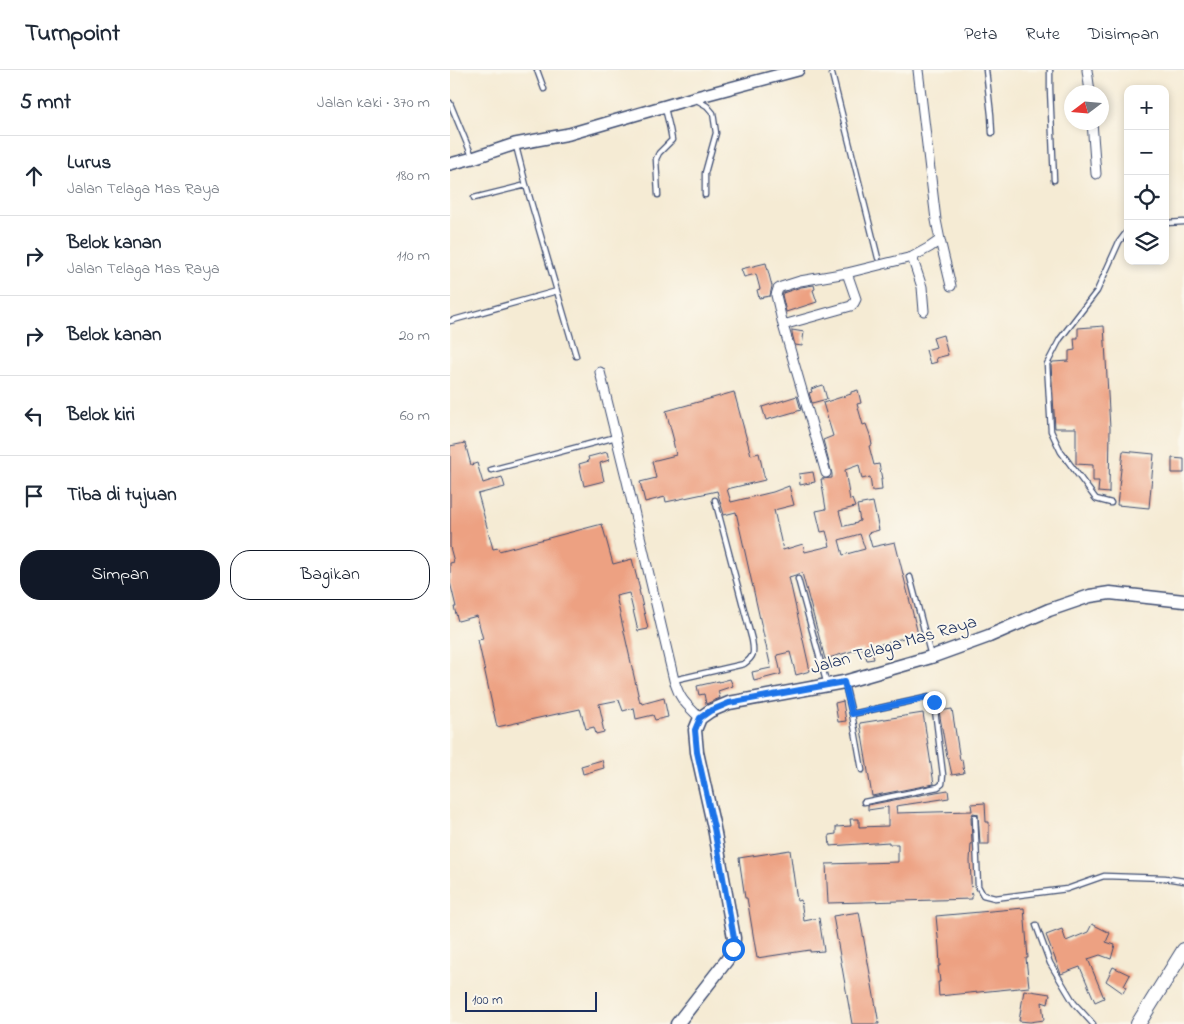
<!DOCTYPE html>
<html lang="id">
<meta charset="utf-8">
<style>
body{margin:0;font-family:"Indie Flower",sans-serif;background:#f2f2f3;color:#1f2937}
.controls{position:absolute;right:15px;top:15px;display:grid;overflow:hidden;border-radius:10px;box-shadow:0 2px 8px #0003}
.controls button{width:45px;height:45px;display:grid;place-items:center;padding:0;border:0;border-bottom:1px solid #e0e1e3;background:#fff;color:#1f2937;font:25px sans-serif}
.compass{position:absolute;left:614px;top:15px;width:45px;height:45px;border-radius:50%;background:#fff;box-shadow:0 2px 8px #0003;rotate:254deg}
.scale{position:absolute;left:15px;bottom:12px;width:132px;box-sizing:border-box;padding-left:5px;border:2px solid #1b2f5e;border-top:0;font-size:14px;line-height:18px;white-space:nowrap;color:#1b2f5e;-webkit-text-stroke:4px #fbf7ec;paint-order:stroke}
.stop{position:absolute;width:15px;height:15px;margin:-11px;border:4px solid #1a73e8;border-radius:50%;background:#fff}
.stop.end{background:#1a73e8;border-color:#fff;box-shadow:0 1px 5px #0008}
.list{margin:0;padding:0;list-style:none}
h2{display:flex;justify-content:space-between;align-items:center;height:65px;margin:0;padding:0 20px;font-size:21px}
h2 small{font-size:16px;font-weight:400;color:#747a83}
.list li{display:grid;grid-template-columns:32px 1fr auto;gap:15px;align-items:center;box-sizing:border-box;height:80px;padding:0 20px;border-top:1px solid #e0e1e3}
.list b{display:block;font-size:19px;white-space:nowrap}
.list p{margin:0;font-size:16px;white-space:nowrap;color:#747a83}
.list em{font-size:16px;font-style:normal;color:#747a83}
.actions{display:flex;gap:10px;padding:15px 20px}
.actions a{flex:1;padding:11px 0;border:1px solid #111827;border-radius:20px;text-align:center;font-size:18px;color:#111827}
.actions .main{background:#111827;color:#fff}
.icon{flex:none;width:28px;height:28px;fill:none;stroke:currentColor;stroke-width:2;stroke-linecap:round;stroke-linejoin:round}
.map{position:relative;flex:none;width:734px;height:954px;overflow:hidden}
header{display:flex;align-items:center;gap:30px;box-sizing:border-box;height:70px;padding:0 25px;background:#fff;border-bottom:1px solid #e0e1e3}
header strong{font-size:24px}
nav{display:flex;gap:28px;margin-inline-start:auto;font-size:18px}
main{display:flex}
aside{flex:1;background:#fff}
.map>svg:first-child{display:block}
</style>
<header>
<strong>Turnpoint</strong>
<nav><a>Peta</a><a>Rute</a><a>Disimpan</a></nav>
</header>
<main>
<aside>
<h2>5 mnt<small>Jalan kaki · 370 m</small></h2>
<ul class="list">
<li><svg class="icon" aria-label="ahead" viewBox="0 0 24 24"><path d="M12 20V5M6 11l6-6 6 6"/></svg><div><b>Lurus</b><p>Jalan Telaga Mas Raya</p></div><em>180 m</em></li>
<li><svg class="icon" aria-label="right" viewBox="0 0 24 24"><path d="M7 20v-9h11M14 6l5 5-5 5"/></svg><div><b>Belok kanan</b><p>Jalan Telaga Mas Raya</p></div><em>110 m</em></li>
<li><svg class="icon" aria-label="right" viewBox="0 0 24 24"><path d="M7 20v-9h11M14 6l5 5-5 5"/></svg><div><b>Belok kanan</b></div><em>20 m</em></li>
<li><svg class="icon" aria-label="left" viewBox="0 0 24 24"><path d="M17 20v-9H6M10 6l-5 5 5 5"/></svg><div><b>Belok kiri</b></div><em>60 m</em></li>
<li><svg class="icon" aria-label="arrive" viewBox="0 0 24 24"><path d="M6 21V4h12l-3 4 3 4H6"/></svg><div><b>Tiba di tujuan</b></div></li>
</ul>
<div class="actions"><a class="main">Simpan</a><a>Bagikan</a></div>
</aside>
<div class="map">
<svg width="734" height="954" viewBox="0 0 734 954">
<rect width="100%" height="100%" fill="#fbf7ec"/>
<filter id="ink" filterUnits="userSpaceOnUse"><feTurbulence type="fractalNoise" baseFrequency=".02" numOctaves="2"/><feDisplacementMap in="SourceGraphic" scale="10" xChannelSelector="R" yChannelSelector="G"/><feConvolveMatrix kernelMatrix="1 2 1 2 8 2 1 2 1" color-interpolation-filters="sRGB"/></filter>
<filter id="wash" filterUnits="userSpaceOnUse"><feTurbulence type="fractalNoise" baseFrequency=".0096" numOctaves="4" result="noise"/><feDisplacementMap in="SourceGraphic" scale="20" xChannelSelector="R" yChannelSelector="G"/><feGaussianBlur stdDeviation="1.12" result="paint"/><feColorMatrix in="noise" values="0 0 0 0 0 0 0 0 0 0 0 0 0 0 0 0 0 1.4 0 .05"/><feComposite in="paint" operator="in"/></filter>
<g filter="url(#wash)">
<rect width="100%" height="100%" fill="#f5ebd4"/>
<g id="blocks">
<path fill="#eda182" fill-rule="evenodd" d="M316,193L322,216L320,226L309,228L307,220L310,219L306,204L294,207L291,199Z
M364,215L365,219L363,220L367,232L336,242L332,225L333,223L351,217Z
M654,256L660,358L659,423L648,422L649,411H643V395L626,394V358H605L601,295L603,292L619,291V281L625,280L624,268H628V258Z
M342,260L354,262L352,276L345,275L342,263Z
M493,265L498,285L486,288L487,292L480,294L476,280L486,277L483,268Z
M373,315L377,329L362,333L359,323L362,322L361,319Z
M408,320L411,333L407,334L413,355L416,354L420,365L422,375L419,376L424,395L429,394L432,409H431L432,420L422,421L420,407L412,409L409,395L395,400L400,430L402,429L405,437L389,441L393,456H395L407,453V452L410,451L407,435L423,432L429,460L418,463L422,477L445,472L468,564L421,577L424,589L417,590L413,578L375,589L352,503L339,507L360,601L346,605L340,582L327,585L331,604L304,611L302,602L321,598L286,442L274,445L267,421L216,432L215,427L195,432L190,412L206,408L202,391L226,385L223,371H224L216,341L284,322L301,385L309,383L315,410L277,419L281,432L323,422L339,416L344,435L324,440L333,480L353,474L355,482L380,476L376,461L371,462L366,441L376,439L371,409L382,408V404L373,370L383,366L373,333L401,324V322ZM410,464L415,479L393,485L389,470Z
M347,326L351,340L316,350L312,337Z
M15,373L21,395L27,393L33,413L52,407L55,417L28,424L43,479L48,478L49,481L152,454L163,494L182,489L190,520H189L198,559L188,561L179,523L166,526L190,633L191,632L192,634L214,628L218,647L205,650L203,645L186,649L184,638L173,641L169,630L149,634L153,652L152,653L154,662L146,664L144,657L136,659L130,639L47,657L28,570L33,569L27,546L8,551L4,537H6L0,512V493L4,492L0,477V376Z
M673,381L704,384L699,438L667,435Z
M157,382L159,390L150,393L154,411L134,416L129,394L139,391L138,387Z
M722,388L734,389V403H722Z
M363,402L365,412L350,415L349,404Z
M280,609L283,616L268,621L270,628L256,634L254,624L249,625L247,616L269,611V612Z
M393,631L396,651L388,652L385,633Z
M502,639L510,690L512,689L514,703L502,705L498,687H497L489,641Z
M473,643L484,714L422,726L410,653Z
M152,690L154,698L133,704L131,696Z
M498,720L499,728L446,736L447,743L522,741L521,734L535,733L536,752H539V774H530L528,744L523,743L521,747L522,774H521L520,791L522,829L378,833L376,794L448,792V774H439V772L380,776L379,765L386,764V757L401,756L400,749H409V757L438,756V737L418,740V735L486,722Z
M340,780L347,831L351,830L354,851L369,848L374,881L360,882V880L307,888L297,828H295L289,788Z
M574,838L578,888H576L579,917L489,926L488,912H490L488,896H490L489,877L486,846Z
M409,842L429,954H402L383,846Z
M642,854L660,863L656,872L665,875L661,889L650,885L638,889L654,928L645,932L630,897L611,904L596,865L612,859L616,871L638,862Z
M663,897L680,905L674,916L676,917L673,923L656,911Z
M574,920L600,924L598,934L592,932L594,950L580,952L569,951Z"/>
</g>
</g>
<g filter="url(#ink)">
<use href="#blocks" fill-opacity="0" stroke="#3c4b70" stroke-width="1"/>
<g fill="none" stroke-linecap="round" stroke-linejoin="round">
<g stroke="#3c4b70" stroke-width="7">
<path id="service" d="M87,0L94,19
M381,0L428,188
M536,0L541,45L542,63
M600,0V19L604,110
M245,29L257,36L263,43L266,63L255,103V125
M0,33L22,86
M66,76L76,115L126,286
M208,125L206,89L209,83L222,70L220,59L215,38
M24,128L76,115
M715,153L734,152
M0,251L107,221
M41,400L166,367
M661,433L646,429L611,382L601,361L597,294L610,269L647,221L669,172L678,160
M460,507L481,586
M348,509L377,615
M224,610L294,594C305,586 304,582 302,570L265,430
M395,614L402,644L412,700
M402,644L480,627L484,632L493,705L492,714L488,717L414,732
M525,747L528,816L533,825L545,828L617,819L654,806L715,808L734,811
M586,855L600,893L624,933L643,954"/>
</g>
<g stroke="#3c4b70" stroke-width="11">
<path id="minor" d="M468,0L486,150L490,170L501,216
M637,0L640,22
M642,52L646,104
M462,187L472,217L474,241
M333,255L401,236L404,233L406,229L397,203
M150,302L176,407L224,610C230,630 235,633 250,648
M376,403L333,255L326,225L328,219L331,217L350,211L397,203L462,187L480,177L490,170"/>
</g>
<g stroke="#3c4b70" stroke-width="14">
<path id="tertiary" d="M0,94L23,88L65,74L119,64L243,28L348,0"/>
</g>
<g stroke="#3c4b70" stroke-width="15">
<path id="secondary" d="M227,954L277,890L283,879L284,868L264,758L247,682L245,660L250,648L260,641L279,633L394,612L481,587L539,566L599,540L640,526L660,523L734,531"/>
</g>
<g stroke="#3c4b70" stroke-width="16">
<path id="trunk" d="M688,954L734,880"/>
</g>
<use href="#service" stroke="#fff" stroke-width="4.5"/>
<use href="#minor" stroke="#fff" stroke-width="9"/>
<use href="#tertiary" stroke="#fff" stroke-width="11"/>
<use href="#secondary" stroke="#fff" stroke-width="12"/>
<use href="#trunk" stroke="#fff" stroke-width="14"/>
</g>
</g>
<g fill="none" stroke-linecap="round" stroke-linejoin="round" filter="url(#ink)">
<path stroke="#1a73e8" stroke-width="6" d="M283,879L284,868L264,758L247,682L245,660L250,648L260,641L279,633L394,612L402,644L480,627L484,632"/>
</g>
<g text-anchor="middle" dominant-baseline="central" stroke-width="4" stroke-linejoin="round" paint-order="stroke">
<g font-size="18" fill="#1b2f5e" stroke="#fbf7ec">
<text transform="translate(444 576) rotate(-16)">Jalan Telaga Mas Raya</text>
</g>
</g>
</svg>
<div class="controls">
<button>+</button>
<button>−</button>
<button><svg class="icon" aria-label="locate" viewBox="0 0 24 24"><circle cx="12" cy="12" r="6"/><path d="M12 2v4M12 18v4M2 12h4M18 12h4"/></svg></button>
<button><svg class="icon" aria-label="layers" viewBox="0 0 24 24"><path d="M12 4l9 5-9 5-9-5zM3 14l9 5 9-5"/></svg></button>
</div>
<svg class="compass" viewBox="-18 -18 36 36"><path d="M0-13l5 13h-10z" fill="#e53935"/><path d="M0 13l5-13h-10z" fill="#747a83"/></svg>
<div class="scale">100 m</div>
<div class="stop" style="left:283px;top:879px"></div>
<div class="stop end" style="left:484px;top:632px"></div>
</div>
</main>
